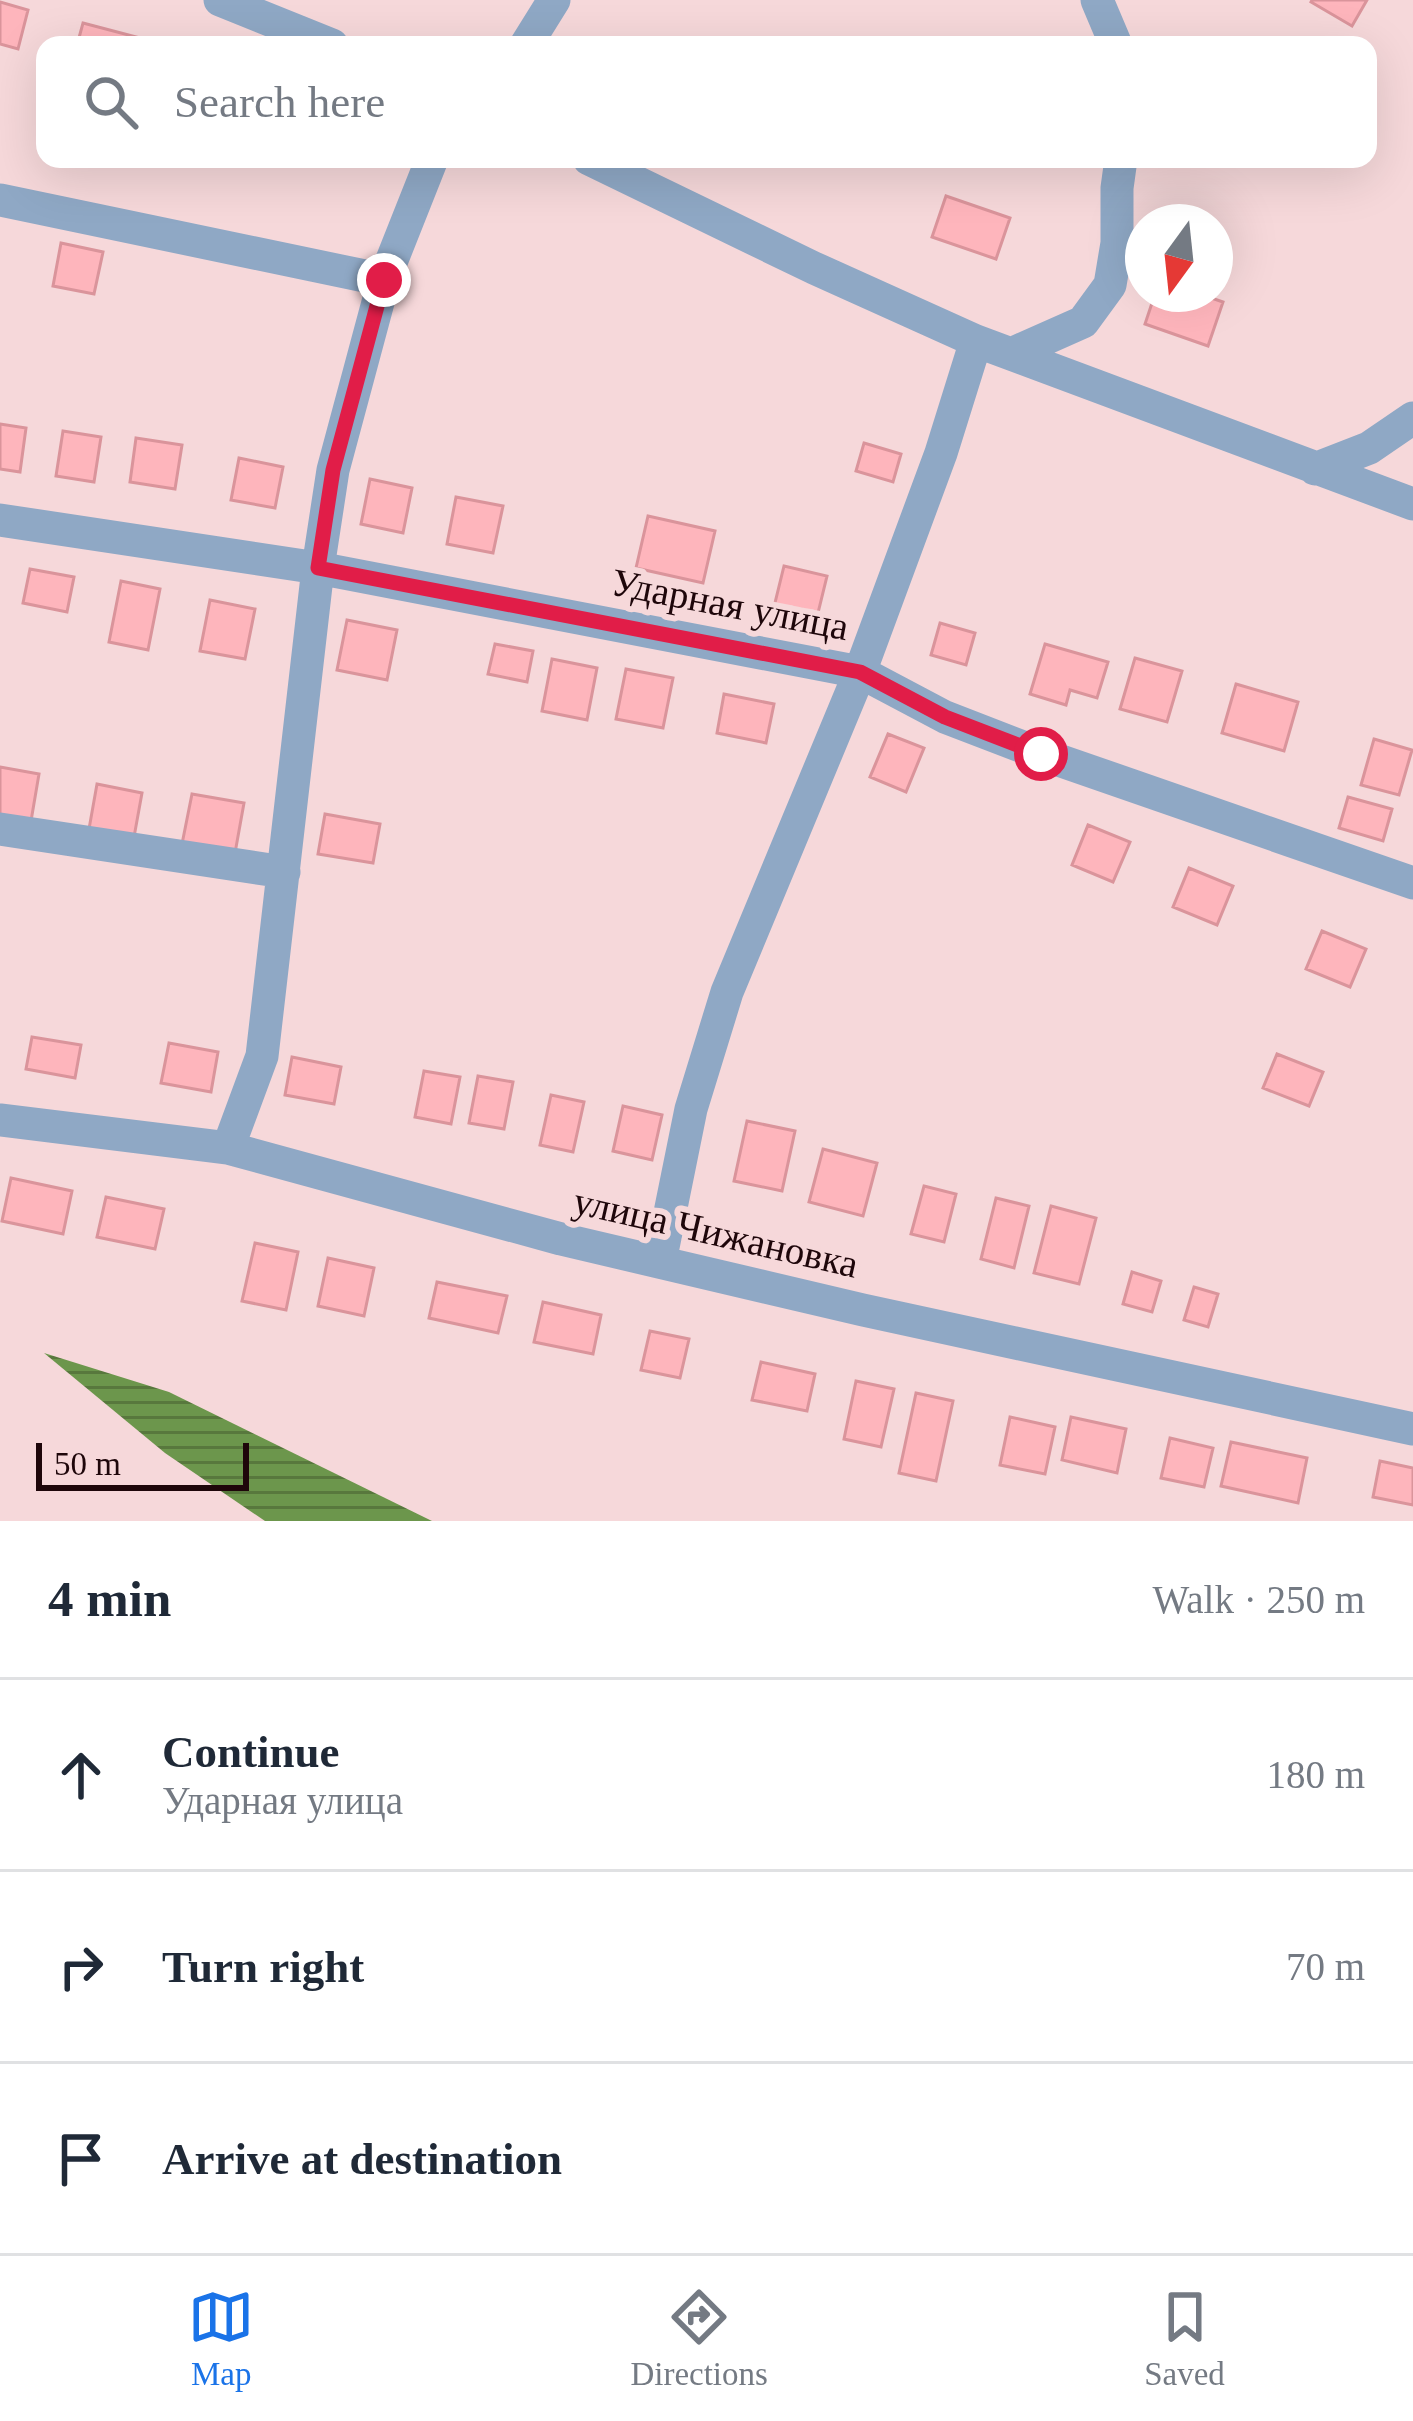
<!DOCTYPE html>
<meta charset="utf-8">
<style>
body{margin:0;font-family:"Times New Roman",serif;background:#f2f2f3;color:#1f2937}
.compass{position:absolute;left:1125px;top:204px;width:108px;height:108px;border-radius:50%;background:#fff;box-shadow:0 12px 48px #0002;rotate:195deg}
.scale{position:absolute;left:36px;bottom:30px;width:213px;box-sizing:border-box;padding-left:12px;border:6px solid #1e060a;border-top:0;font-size:33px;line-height:42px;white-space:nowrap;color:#1e060a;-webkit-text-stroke:9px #f6d8da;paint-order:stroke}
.stop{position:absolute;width:36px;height:36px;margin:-27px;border:9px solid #e11d48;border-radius:50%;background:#fff}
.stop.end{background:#e11d48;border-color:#fff;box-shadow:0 3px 12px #0008}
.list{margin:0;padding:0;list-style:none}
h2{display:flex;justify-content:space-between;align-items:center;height:156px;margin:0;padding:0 48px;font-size:51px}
h2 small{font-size:39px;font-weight:400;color:#747a83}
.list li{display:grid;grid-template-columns:78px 1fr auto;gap:36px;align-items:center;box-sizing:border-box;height:192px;padding:0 48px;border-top:3px solid #e0e1e3}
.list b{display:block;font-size:45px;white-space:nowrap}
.list p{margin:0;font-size:39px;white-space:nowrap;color:#747a83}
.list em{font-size:39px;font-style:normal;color:#747a83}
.icon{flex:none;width:66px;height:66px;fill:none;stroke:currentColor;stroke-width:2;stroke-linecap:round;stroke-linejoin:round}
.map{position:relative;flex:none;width:1413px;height:1521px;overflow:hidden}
.search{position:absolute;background:#fff;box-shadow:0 12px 48px #0002;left:36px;right:36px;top:36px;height:132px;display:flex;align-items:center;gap:30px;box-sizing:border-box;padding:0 42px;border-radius:24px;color:#747a83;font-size:45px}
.sheet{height:732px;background:#fff}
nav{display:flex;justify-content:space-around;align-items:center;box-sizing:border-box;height:168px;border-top:3px solid #e0e1e3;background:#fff;font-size:33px;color:#747a83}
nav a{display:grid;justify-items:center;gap:6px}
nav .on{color:#1a73e8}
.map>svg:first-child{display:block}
</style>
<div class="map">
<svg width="1413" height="1521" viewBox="0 0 1413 1521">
<defs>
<pattern id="water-rules" width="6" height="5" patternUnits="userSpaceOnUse" patternTransform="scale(3)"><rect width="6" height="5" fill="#6c964c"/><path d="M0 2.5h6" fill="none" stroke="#58783d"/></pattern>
</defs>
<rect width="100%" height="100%" fill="#f6d8da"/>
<path fill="url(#water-rules)" d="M44,1353L169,1392L432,1521H265L165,1453Z"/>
<path fill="#feb5bc" stroke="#da949b" stroke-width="3" d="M1312,0H1367L1352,26L1311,2Z
M0,2L28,10L18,49L0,44Z
M83,23L144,39L142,45H77Z
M946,196L1010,218L996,259L932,237Z
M61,243L103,252L94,294L53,286Z
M1155,294H1200L1223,302L1208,346L1145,324Z
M0,424L26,428L20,472L0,469Z
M63,431L101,437L94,482L56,476Z
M136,438L182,445L175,489L130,482Z
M864,443L901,454L893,482L856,471Z
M239,458L283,467L275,508L231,500Z
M370,479L412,488L403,533L361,524Z
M456,497L503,506L493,553L447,544Z
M648,516L715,531L703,583L636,568Z
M784,566L827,576L817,617L774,607Z
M30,569L74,577L67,612L23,603Z
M121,581L160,589L148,650L109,642Z
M210,600L255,609L245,659L200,651Z
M347,620L397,630L387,680L337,670Z
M940,623L975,633L966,665L931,655Z
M495,644L533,651L527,682L488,674Z
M1045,644L1108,662L1097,698L1070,690L1066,705L1030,694Z
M1135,658L1182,671L1167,722L1120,709Z
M552,659L597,668L587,720L542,711Z
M626,669L673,678L663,728L616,719Z
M1236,684L1298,702L1284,751L1222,733Z
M724,694L774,704L766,743L717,733Z
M888,734L924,748L906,792L870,777Z
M1374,739L1412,750L1399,795L1361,785Z
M0,767L39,774L31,821L0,816Z
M97,784L142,793L134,837L89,829Z
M192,794L244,803L235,853L182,844Z
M1348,797L1392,809L1383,841L1339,828Z
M325,814L380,824L373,863L318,854Z
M1088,825L1130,842L1113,882L1072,865Z
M1189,868L1233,886L1217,925L1173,907Z
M1322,931L1366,949L1350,987L1306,969Z
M32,1037L81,1045L75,1078L26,1069Z
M169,1043L218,1052L211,1092L161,1083Z
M1277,1054L1323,1072L1309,1106L1263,1088Z
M292,1057L341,1067L334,1104L285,1095Z
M424,1071L460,1077L451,1124L415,1117Z
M478,1076L513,1082L504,1129L469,1123Z
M551,1095L584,1102L573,1152L540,1145Z
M623,1106L662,1115L652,1160L613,1151Z
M747,1121L795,1131L782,1191L734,1181Z
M823,1149L877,1163L863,1216L809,1202Z
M11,1178L72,1191L63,1234L2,1221Z
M924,1186L956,1194L944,1242L911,1234Z
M106,1197L164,1209L155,1249L97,1237Z
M996,1198L1029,1206L1014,1268L981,1259Z
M1051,1206L1096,1218L1079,1284L1034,1273Z
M255,1243L298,1252L286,1310L242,1301Z
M328,1258L374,1268L364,1316L318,1306Z
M1132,1272L1161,1281L1152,1312L1123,1304Z
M437,1282L507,1296L498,1333L429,1318Z
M1194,1287L1218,1294L1208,1327L1184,1320Z
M543,1302L601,1315L593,1354L534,1342Z
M650,1331L689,1339L680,1378L641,1370Z
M761,1362L815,1374L807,1411L752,1400Z
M856,1381L894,1389L881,1447L844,1439Z
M916,1393L953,1401L936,1481L899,1473Z
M1010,1417L1055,1427L1045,1474L1000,1465Z
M1071,1417L1126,1429L1117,1473L1062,1460Z
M1170,1438L1213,1448L1204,1487L1161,1478Z
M1231,1442L1307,1458L1298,1503L1221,1486Z
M1380,1461L1413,1468V1505L1373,1497Z"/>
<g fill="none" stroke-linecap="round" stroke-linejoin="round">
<path stroke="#8fa8c5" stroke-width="33" d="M220,0L332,45
M1097,0L1116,45
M526,45L554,0
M589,159L814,268L976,341L1413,504
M0,200L384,280
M1011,354L1083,322L1110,285L1117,243V188L1121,159
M1315,469L1369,448L1413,418
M0,520L318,568L860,672L945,717L1041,754L1413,883
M0,829L284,872
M0,1120L228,1148L561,1239L863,1310L1413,1429
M228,1148L262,1056L318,568L333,470L384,280L432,159
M660,1262L691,1109L727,992L860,672L941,453L976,341"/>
</g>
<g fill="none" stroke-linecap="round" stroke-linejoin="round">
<path stroke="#e11d48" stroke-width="15" d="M384,280L333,470L318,568L860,672L945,717L1041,754"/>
</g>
<g text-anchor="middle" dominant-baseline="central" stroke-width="12" stroke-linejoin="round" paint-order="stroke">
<g font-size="39" fill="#1e060a" stroke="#f6d8da">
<text transform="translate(730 604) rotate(11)">Ударная улица</text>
<text transform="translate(716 1232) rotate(13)">улица Чижановка</text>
</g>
</g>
</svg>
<svg class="compass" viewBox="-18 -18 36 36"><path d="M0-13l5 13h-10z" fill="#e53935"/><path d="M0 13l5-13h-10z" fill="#747a83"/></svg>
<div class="scale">50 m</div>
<div class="stop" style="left:1041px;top:754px"></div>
<div class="stop end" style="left:384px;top:280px"></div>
<div class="search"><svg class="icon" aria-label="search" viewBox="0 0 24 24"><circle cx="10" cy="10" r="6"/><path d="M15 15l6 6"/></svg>Search here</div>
</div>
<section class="sheet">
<h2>4 min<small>Walk · 250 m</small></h2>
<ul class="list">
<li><svg class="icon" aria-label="ahead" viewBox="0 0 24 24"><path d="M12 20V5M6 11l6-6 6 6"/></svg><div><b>Continue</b><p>Ударная улица</p></div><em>180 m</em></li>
<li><svg class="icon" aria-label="right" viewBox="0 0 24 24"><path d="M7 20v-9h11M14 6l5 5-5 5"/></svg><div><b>Turn right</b></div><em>70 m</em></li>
<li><svg class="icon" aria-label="arrive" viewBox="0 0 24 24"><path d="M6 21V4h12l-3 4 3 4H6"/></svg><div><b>Arrive at destination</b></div></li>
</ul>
</section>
<nav>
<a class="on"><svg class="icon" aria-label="map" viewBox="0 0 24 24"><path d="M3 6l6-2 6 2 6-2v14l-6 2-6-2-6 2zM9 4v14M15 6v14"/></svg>Map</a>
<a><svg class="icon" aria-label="directions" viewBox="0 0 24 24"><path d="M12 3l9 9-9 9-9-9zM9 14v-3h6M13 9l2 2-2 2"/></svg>Directions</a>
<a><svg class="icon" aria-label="saved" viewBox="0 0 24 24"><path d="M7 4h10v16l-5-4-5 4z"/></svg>Saved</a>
</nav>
